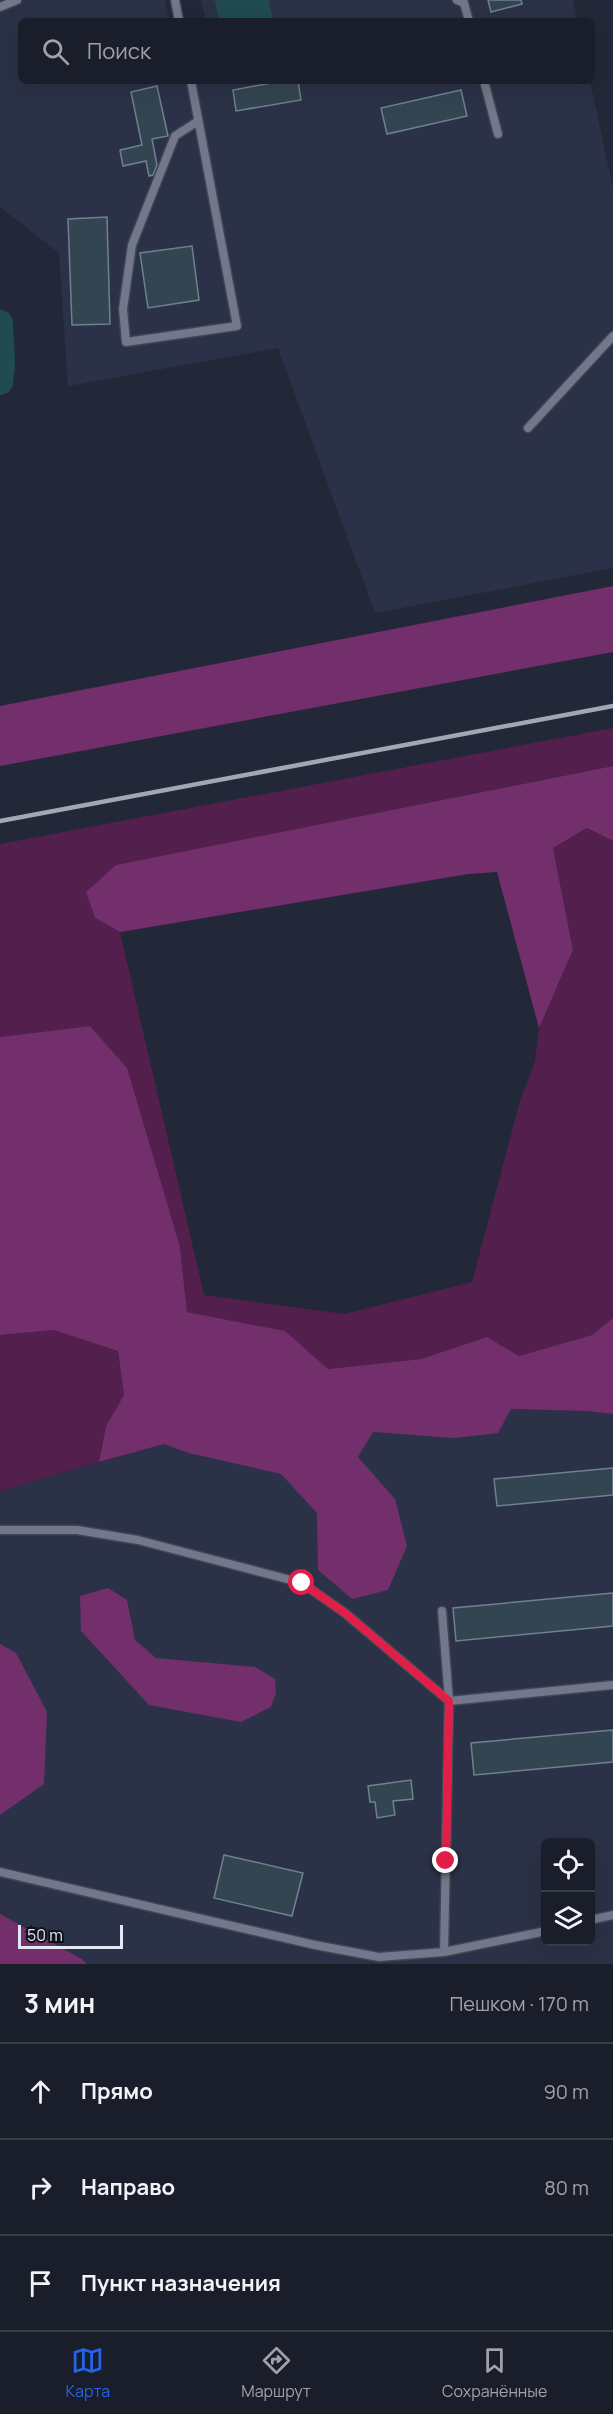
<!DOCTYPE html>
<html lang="ru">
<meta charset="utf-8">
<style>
body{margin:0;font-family:Manrope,sans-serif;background:#272b36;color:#f1f3f6}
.controls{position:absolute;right:18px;bottom:18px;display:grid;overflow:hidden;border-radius:9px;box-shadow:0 6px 24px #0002}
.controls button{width:54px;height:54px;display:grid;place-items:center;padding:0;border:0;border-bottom:2px solid #383c47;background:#1a1e2a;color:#f1f3f6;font:30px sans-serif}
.scale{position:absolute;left:18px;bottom:15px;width:105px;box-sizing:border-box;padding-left:6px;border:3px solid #e4e8f3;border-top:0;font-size:16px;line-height:21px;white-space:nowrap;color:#e4e8f3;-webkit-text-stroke:4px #0f1118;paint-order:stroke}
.stop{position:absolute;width:18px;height:18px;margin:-14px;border:4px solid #e11d48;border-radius:50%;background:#fff}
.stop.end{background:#e11d48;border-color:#fff;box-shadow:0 2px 6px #0008}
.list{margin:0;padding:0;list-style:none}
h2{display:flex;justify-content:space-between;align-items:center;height:78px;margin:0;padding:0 24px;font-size:26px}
h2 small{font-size:20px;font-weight:400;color:#9fa2a8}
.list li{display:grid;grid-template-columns:39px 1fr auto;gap:18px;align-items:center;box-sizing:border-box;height:96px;padding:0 24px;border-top:2px solid #383c47}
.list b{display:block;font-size:22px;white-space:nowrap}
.list em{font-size:20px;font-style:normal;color:#9fa2a8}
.icon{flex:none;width:33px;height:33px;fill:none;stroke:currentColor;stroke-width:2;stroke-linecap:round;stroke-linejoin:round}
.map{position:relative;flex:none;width:613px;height:1964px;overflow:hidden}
.search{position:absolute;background:#1a1e2a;box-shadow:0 6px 24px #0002;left:18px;right:18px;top:18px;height:66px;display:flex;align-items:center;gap:15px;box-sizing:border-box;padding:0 21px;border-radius:9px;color:#9fa2a8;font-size:22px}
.sheet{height:366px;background:#1a1e2a}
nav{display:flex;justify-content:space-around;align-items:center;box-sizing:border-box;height:84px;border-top:2px solid #383c47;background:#1a1e2a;font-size:16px;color:#9fa2a8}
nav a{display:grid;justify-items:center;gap:3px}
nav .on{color:#2563eb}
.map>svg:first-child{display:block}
</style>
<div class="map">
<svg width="613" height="1964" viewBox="0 0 613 1964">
<rect width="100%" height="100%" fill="#232838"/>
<path fill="#2b3247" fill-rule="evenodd" d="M0,0H165L170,21H21V81H590L613,189V568L375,613L278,348L68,386L59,253L0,207Z
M201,0H573L578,21H206Z
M302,1404L587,1411L613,1414V1964H0V1491ZM546,1842H590V1942H546Z"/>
<path fill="#531f4d" d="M613,728V766L117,865L86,892L95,918L120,932L204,1295L344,1314L472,1282L520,1101L535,1062L539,1028L573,950L553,848L587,828L613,841V1318L592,1335L519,1356L487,1337L421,1359L328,1369L284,1331L187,1312L180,1247L90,1026L0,1037V844Z
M54,1330L118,1351L124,1395L106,1426L99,1462L0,1491V1335Z"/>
<path fill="#722f6b" d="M613,586V652L0,766V706Z
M613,766V841L587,828L553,848L573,950L539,1028L497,872L468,874L120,932L95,918L86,892L116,865Z
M90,1026L127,1068L180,1247L187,1312L285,1331L328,1369L421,1359L487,1337L519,1356L592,1335L613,1318V1414L587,1411L511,1409L498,1433L454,1438L373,1432L358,1457L395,1499L407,1546L388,1590L352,1599L318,1570L317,1513L281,1474L189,1453L164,1444L99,1462L106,1426L124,1395L118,1351L54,1330L0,1335V1037Z
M108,1588L127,1600L135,1640L156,1658L255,1667L275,1679L276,1693L271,1707L241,1722L149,1705L81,1631L80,1596Z
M0,1644L16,1653L47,1712L44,1784L0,1815Z
M0,1914L82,1959L87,1964H0Z"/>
<path fill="#1f4b51" d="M215,0H269L273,21H219Z"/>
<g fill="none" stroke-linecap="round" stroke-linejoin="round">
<path stroke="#1f4b51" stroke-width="26" d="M0,323L2,364L0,382"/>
</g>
<path fill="#344552" stroke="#6e818f" stroke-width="1.5" d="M488,0H521L522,4L491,12Z
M282,81H298L301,100L236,111L233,90Z
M157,86L168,136L152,139L157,165L153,175L149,176L146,161L123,166L120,150L142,145L131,92Z
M461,90L467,116L387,134L381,108Z
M107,217L110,324L72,325L68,219Z
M192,246L199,300L148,308L140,253Z
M613,1468V1495L497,1506L494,1479Z
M613,1593V1626L456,1641L453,1608Z
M613,1730V1762L474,1775L471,1743Z
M411,1780L413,1799L393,1801L395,1815L377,1818L375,1802H370L368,1786Z
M224,1855L303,1873L292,1916L214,1898Z"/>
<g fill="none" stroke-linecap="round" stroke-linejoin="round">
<g stroke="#404552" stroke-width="11">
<path id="lane" d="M175,0L179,21
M457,0L464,3L469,21
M0,7L17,0
M191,81L237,326L126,342L123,309L132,245L175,136L198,121
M484,81L498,134
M528,428L613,336
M0,1530H77L138,1540L302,1583L345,1613L449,1701L613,1685
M442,1611L449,1701L444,1952
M0,1872L315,1945L379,1957L444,1952L546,1931
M590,1920L613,1915"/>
</g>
<use href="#lane" stroke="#71788b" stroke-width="8"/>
<path stroke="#a3a7b4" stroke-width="4.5" d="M0,821L613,706"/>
</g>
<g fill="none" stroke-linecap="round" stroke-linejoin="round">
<path stroke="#e11d48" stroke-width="8" d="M302,1583L345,1613L449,1701L446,1861"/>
</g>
</svg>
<div class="controls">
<button><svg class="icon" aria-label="locate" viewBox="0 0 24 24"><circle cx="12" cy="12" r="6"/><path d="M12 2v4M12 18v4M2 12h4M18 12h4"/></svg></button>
<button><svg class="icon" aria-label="layers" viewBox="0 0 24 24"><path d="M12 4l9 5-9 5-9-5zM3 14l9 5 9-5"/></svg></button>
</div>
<div class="scale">50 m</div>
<div class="stop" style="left:302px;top:1583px"></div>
<div class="stop end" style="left:446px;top:1861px"></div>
<div class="search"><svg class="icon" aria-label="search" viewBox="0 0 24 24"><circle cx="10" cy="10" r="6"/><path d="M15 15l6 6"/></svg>Поиск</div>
</div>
<section class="sheet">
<h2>3 мин<small>Пешком · 170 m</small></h2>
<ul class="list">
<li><svg class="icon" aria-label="ahead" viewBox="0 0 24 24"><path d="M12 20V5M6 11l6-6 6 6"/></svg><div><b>Прямо</b></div><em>90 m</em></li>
<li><svg class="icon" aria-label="right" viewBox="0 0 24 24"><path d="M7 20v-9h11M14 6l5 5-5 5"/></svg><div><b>Направо</b></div><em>80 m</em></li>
<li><svg class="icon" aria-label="arrive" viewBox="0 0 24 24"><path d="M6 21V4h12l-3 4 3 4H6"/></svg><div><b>Пункт назначения</b></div></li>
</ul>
</section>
<nav>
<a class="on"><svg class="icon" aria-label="map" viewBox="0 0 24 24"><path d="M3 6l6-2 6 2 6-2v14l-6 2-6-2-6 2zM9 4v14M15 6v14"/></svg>Карта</a>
<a><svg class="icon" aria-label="directions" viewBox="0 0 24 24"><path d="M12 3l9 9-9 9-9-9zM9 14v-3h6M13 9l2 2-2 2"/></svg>Маршрут</a>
<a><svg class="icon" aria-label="saved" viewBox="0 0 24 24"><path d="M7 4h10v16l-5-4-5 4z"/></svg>Сохранённые</a>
</nav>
